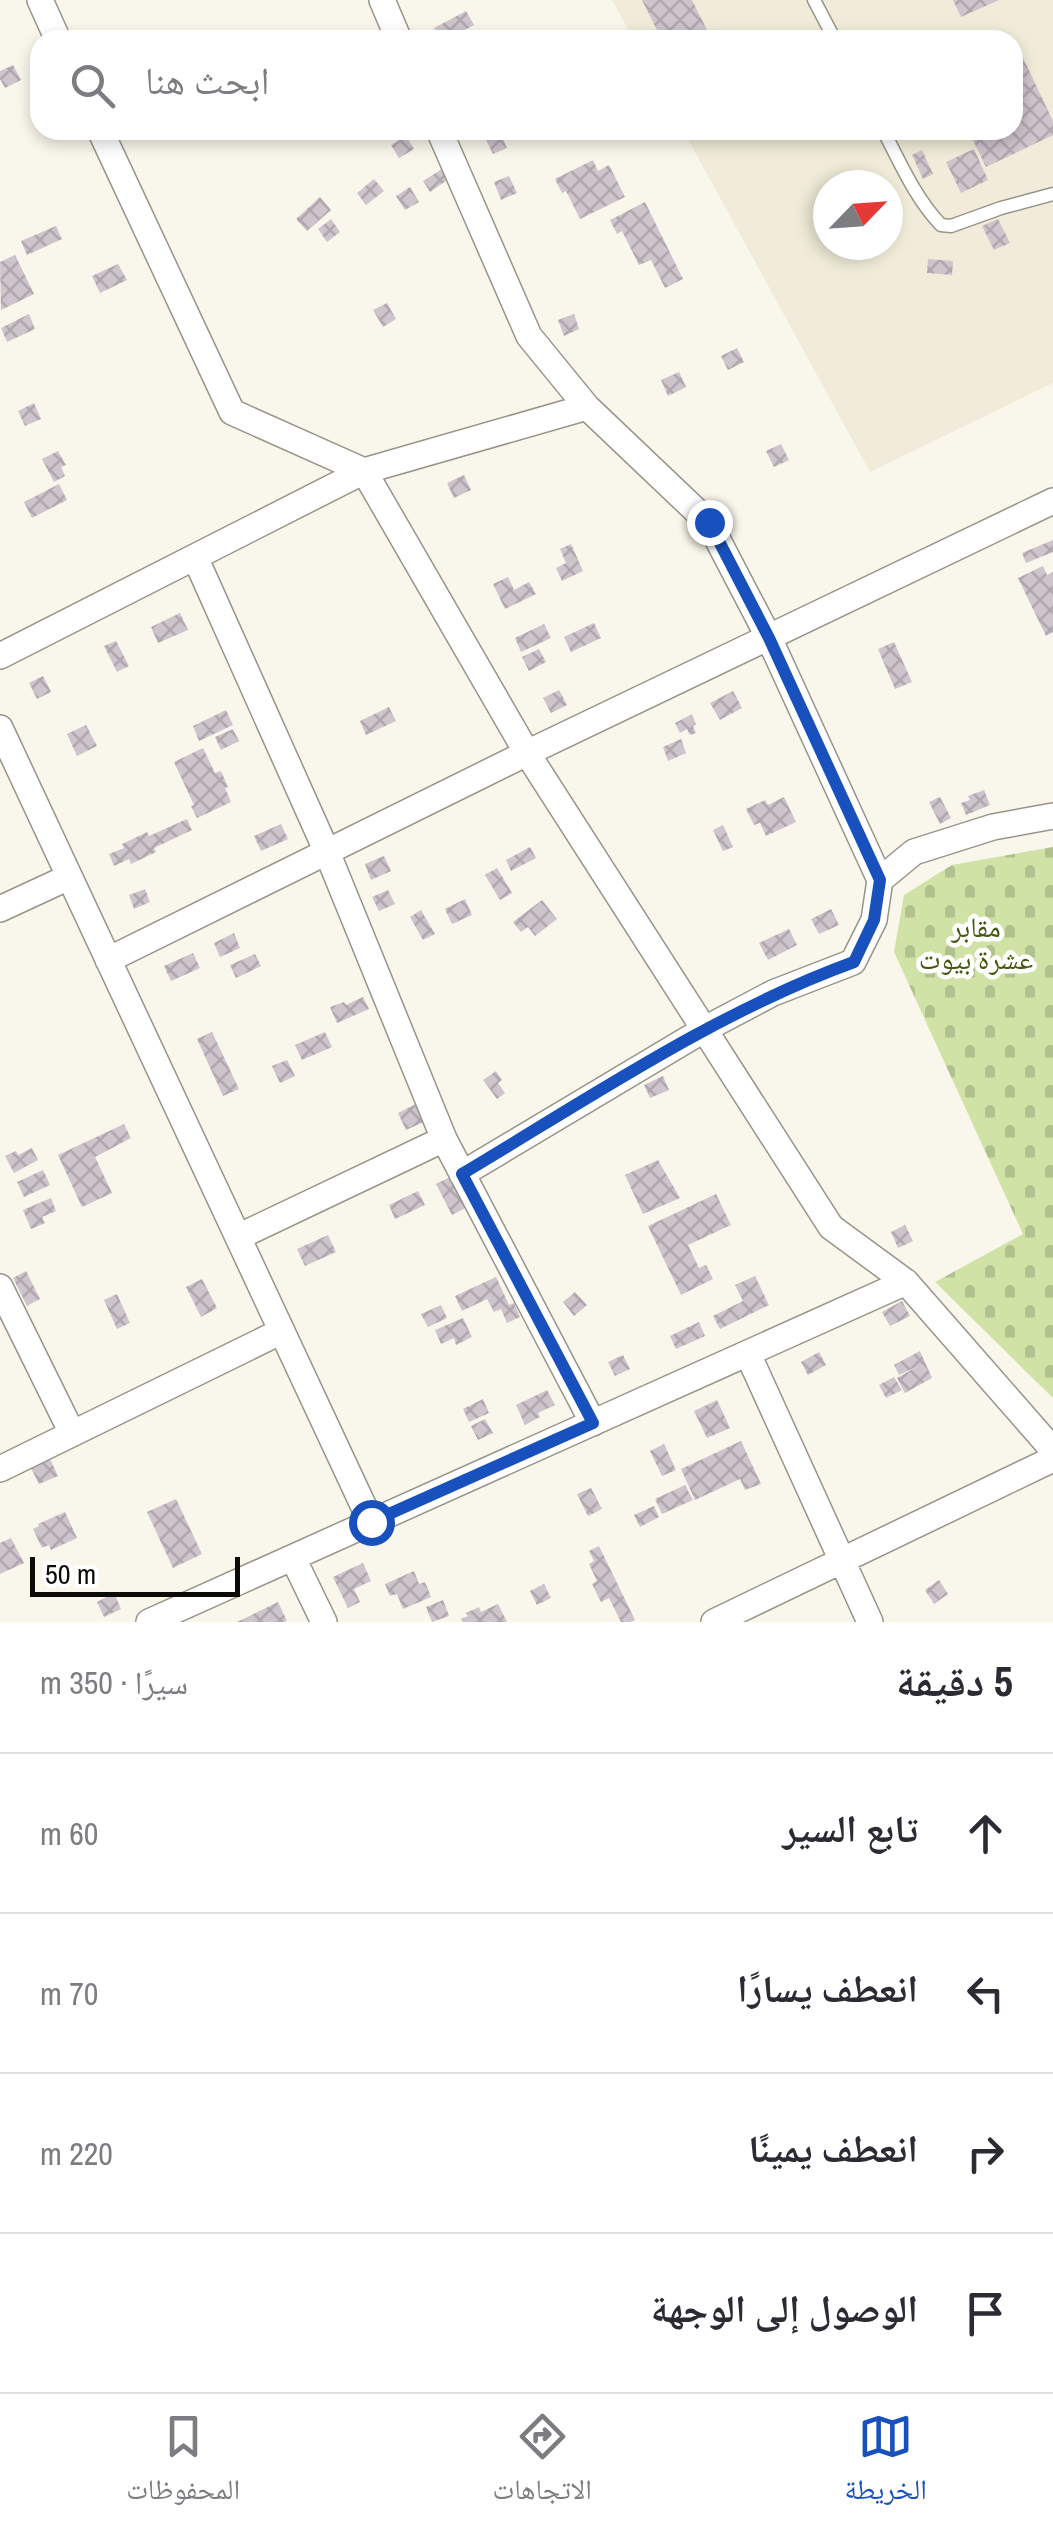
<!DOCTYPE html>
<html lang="ar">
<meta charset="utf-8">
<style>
body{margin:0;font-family:"Archivo Narrow","Noto Naskh Arabic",sans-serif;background:#f7f7f7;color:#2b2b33;direction:rtl}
.compass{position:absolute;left:813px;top:170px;width:90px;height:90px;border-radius:50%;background:#fff;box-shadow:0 5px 15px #0003;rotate:65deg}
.scale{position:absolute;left:30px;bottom:25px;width:210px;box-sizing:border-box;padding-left:10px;border:5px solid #0c0b08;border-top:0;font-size:28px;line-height:35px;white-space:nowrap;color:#0c0b08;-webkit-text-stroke:8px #fff;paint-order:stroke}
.stop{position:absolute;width:30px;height:30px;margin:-22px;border:8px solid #1851bd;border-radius:50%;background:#fff}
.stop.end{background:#1851bd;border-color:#fff;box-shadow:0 2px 10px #0008}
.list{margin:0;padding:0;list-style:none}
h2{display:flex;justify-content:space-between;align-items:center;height:130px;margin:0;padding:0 40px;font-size:42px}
h2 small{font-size:32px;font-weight:400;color:#7c7c81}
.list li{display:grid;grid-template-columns:65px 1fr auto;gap:30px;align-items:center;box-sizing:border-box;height:160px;padding:0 40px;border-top:2px solid #e1e1e2}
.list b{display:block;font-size:38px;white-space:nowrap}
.list em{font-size:32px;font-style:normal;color:#7c7c81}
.icon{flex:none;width:55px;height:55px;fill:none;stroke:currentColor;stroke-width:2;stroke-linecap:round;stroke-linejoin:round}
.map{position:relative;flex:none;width:1053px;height:1622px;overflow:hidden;direction:ltr}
.search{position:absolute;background:#fff;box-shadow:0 5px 15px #0003;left:30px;right:30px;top:30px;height:110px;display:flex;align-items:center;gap:25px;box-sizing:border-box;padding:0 35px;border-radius:30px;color:#7c7c81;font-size:38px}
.sheet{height:770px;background:#fff}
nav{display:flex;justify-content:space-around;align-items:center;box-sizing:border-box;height:140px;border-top:2px solid #e1e1e2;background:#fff;font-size:28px;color:#7c7c81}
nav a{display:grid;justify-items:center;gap:5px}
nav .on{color:#1851bd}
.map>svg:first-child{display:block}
</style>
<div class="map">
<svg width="1053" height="1622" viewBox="0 0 1053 1622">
<defs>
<pattern id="cemetery-stones" width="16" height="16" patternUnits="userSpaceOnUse" patternTransform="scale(2.5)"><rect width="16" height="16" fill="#d0e2a5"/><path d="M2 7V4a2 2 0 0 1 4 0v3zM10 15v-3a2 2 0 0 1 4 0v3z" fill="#b1c18d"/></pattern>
<pattern id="building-cross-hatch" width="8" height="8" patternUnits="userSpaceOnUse" patternTransform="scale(2.5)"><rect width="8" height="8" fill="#cec4cc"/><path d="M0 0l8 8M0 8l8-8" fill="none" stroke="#b0a7ae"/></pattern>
</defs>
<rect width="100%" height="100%" fill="#f9f6eb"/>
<path fill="#f0ecd9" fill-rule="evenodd" d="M612,0H1053V383L870,472L683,130H1013V40H634ZM828,185H888V245H828Z"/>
<path fill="url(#cemetery-stones)" d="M1053,847V1398L935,1282L1023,1234L894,952L904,895L952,865Z"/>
<path fill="url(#building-cross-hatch)" d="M642,0H692L712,40H662Z
M953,0H999L961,17Z
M466,11L474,25L446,40H441L434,28Z
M1013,37L1053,121V135L986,167L968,130H1013Z
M13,65L21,80L5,88L0,79V71Z
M500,133L507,148L493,154L486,140Z
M406,136L414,149L399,158L391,145Z
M974,149L988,180L961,193L946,162Z
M922,150L933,174L923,179L912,155Z
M593,160L598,171L609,165L625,197L580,219L566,191L562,193L555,179Z
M442,169L449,179L430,192L423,181Z
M509,176L517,193L501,200L494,182Z
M374,179L384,191L366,205L357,193Z
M410,187L419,202L405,210L396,196Z
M320,197L331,210L307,231L296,219Z
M645,202L683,279L665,288L651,260L639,265L622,231L617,234L610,220Z
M331,219L340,232L327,242L318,229Z
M998,219L1010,243L994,250L982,226Z
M56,226L62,239L27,255L21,241Z
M15,255L34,294L1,310L0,262Z
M928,259L953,261L952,275L927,273Z
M118,264L127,280L100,293L92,276Z
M387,303L396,319L383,327L373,310Z
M29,314L35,329L7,342L1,328Z
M574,314L579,329L564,336L558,320Z
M737,348L744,362L728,370L721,356Z
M679,372L686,387L668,396L661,380Z
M34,403L41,419L25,426L18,411Z
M781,444L789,460L774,467L766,451Z
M58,451L66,465L61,467L65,476L54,482L42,459Z
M464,475L471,490L454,498L447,483Z
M59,484L67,500L32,518L24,502Z
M1053,540V552L1026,563L1022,553Z
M571,544L583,571L562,581L556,568L566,563L560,549Z
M1043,566L1047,575L1053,572V632L1046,636L1018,578Z
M508,577L514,590L529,582L536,594L505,609L493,584Z
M180,613L188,630L158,643L151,627Z
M594,623L601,638L571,652L564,637Z
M544,624L551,638L521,652L515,638Z
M116,641L129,666L117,672L104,646Z
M894,642L912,682L895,689L878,649Z
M539,649L546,662L529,671L522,657Z
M43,676L51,692L37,699L29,683Z
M559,690L567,705L551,713L543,698Z
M733,691L742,708L720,720L710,703Z
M389,707L396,721L366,735L360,721Z
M226,710L233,725L199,741L193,726Z
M692,714L696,724L693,726L696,733L690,735L687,729L680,733L675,723Z
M86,725L97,746L77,756L67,734Z
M233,729L239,741L221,750L215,737Z
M681,739L686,753L668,761L663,747Z
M203,748L215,773L221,771L228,787L225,788L231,802L197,818L191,806L194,805L174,762Z
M984,790L990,805L966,815L961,803L970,800L968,796Z
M784,797L796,822L766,836L760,823L754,825L746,809L765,800L768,805Z
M940,797L951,818L940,824L929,802Z
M187,819L192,830L154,848L156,852L131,864L129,859L114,866L109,854L124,848L122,844L147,832L149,836Z
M281,824L288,839L261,851L254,836Z
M723,825L733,847L723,851L713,830Z
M530,847L536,858L511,871L506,860Z
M384,856L391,871L371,880L365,864Z
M497,868L512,893L500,900L485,875Z
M145,889L150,902L134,909L129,895Z
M388,890L395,904L379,911L372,897Z
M465,899L472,915L452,924L445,909Z
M542,900L557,919L535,936L528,927L521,932L513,922Z
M831,909L839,925L819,934L811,919Z
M421,910L435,934L423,940L410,917Z
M789,929L797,945L768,960L759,943Z
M234,933L240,948L220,957L214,943Z
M193,953L200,968L171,981L164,966Z
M255,954L261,966L236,978L230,965Z
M363,997L369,1009L337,1023L330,1007L344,1002L346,1005Z
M212,1032L239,1089L223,1096L197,1039Z
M325,1032L332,1047L302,1060L295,1045Z
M287,1060L295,1076L280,1083L272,1066Z
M496,1071L502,1080L498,1083L505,1093L497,1099L483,1080Z
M663,1076L669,1090L650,1098L644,1085Z
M416,1104L424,1122L406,1130L398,1113Z
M124,1124L131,1138L95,1157L112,1193L82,1207L58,1155Z
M32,1148L38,1160L14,1173L5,1156L16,1151L18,1155Z
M658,1160L680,1198L643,1214L625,1175Z
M43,1170L50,1185L24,1197L17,1182Z
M452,1176L467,1207L452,1215L436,1184Z
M418,1191L425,1205L395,1219L389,1205Z
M716,1194L731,1225L688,1245L699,1268L706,1265L713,1279L681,1295L648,1226Z
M51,1198L56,1211L42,1217L45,1223L31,1229L23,1210Z
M905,1225L913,1241L898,1248L891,1232Z
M328,1235L336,1252L305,1266L297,1249Z
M26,1271L40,1299L27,1306L13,1278Z
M755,1276L769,1305L720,1329L713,1316L743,1301L735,1285Z
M496,1277L509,1305L514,1303L520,1317L507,1323L501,1309L494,1312L487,1299L462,1311L455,1296Z
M202,1279L217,1308L201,1317L186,1287Z
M575,1292L587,1305L574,1316L563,1302Z
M117,1294L130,1323L117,1329L104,1300Z
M902,1301L910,1316L890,1326L882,1312Z
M441,1305L447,1318L428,1327L421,1314Z
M463,1318L472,1337L456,1345L454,1338L441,1344L435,1330Z
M699,1322L705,1336L676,1349L670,1336Z
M920,1351L932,1378L905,1393L897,1378L918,1366L899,1375L894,1365Z
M819,1352L826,1365L808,1375L801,1362Z
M623,1355L630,1369L615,1376L608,1362Z
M894,1377L902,1390L886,1398L879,1385Z
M547,1390L555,1405L538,1413L540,1417L525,1425L516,1405Z
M483,1399L489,1413L469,1422L463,1409Z
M717,1400L730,1428L707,1438L694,1411Z
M485,1419L493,1433L478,1440L471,1426Z
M741,1441L761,1484L745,1490L740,1479L695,1500L681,1469Z
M664,1444L676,1470L662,1476L650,1451Z
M50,1459L58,1476L39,1484L31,1468Z
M685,1485L693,1500L662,1514L655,1499Z
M591,1488L602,1509L588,1516L577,1494Z
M176,1499L202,1554L173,1568L147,1512Z
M654,1506L659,1517L640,1527L634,1515Z
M65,1512L77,1538L51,1550L49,1545L42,1548L33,1529L39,1526L38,1524Z
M11,1538L24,1563L0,1574V1543Z
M599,1546L635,1620L631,1622H621L609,1598L601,1602L592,1584L597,1581L589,1564L594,1561L589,1551Z
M363,1563L371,1581L354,1589L360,1602L348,1608L333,1577Z
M414,1571L419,1584L425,1582L431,1597L403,1609L397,1594L390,1596L385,1584Z
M939,1580L948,1594L934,1604L925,1590Z
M544,1584L551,1598L537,1605L530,1591Z
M114,1593L121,1609L104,1617L97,1602Z
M443,1600L449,1616L432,1622L426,1607Z
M278,1602L287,1621L284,1622H237Z
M498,1604L507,1622H463L461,1619L468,1616L466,1613L479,1607L481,1612Z"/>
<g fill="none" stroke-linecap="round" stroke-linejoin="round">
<g stroke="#979489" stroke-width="15">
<path id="lane" d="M814,0L835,40
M883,130C900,162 915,198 941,225L951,226L1001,208L1053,194"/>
</g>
<g stroke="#979489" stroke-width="28">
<path id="street" d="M40,0L58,40
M382,0L399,40
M100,130L232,412L364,471L527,753L831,1227L906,1282L1053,1450
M439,130L529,336L587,407L709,523L769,638L880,880
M195,557L327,852L444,1139L593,1423
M0,656L364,471L587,407
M0,728L371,1522
M0,909L69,877
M108,960L527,753L1053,501
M462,1174L705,1029L773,993L853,962L874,920L880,880L914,852L993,827L1053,816
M238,1237L444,1139
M0,1287L72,1433
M748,1354L870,1622
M0,1469L282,1331
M293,1558L324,1622
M149,1622L906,1282
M714,1622L1053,1459"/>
</g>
<use href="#lane" stroke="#fff" stroke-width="12"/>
<use href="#street" stroke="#fff" stroke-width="25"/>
</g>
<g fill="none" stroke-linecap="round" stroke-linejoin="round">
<path stroke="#1851bd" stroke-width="12" d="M371,1522L593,1423L462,1174C588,1099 716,1012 854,962L874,920L880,880L769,638L709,522"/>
</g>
<g text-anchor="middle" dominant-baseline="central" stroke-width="9" stroke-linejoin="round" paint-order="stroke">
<g font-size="28" fill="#47570e" stroke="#fff">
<text x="976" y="927">مقابر<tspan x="976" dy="32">عشرة بيوت</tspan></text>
</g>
</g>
</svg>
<svg class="compass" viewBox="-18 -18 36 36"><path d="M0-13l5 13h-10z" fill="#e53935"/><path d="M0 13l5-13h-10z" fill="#7c7c81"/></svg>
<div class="scale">50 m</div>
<div class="stop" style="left:371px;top:1522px"></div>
<div class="stop end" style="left:709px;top:522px"></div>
<div class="search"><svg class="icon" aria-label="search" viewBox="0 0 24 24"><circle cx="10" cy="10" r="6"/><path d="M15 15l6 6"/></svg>ابحث هنا</div>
</div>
<section class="sheet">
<h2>5 دقيقة<small>سيرًا · 350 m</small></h2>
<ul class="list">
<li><svg class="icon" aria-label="ahead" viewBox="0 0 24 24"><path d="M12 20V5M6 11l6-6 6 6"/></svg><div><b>تابع السير</b></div><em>60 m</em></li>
<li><svg class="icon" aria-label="left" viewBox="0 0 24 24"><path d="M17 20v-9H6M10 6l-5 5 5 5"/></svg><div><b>انعطف يسارًا</b></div><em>70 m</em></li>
<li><svg class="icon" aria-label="right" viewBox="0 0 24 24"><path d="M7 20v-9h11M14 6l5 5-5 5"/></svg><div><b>انعطف يمينًا</b></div><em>220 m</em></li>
<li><svg class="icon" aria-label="arrive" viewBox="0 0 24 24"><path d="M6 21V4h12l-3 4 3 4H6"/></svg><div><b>الوصول إلى الوجهة</b></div></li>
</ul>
</section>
<nav>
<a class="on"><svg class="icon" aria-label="map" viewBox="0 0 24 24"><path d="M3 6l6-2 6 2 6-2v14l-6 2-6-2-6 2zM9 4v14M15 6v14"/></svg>الخريطة</a>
<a><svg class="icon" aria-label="directions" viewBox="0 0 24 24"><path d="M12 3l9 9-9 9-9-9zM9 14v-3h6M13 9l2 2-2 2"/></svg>الاتجاهات</a>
<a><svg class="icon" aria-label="saved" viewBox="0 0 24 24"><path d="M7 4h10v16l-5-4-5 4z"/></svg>المحفوظات</a>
</nav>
